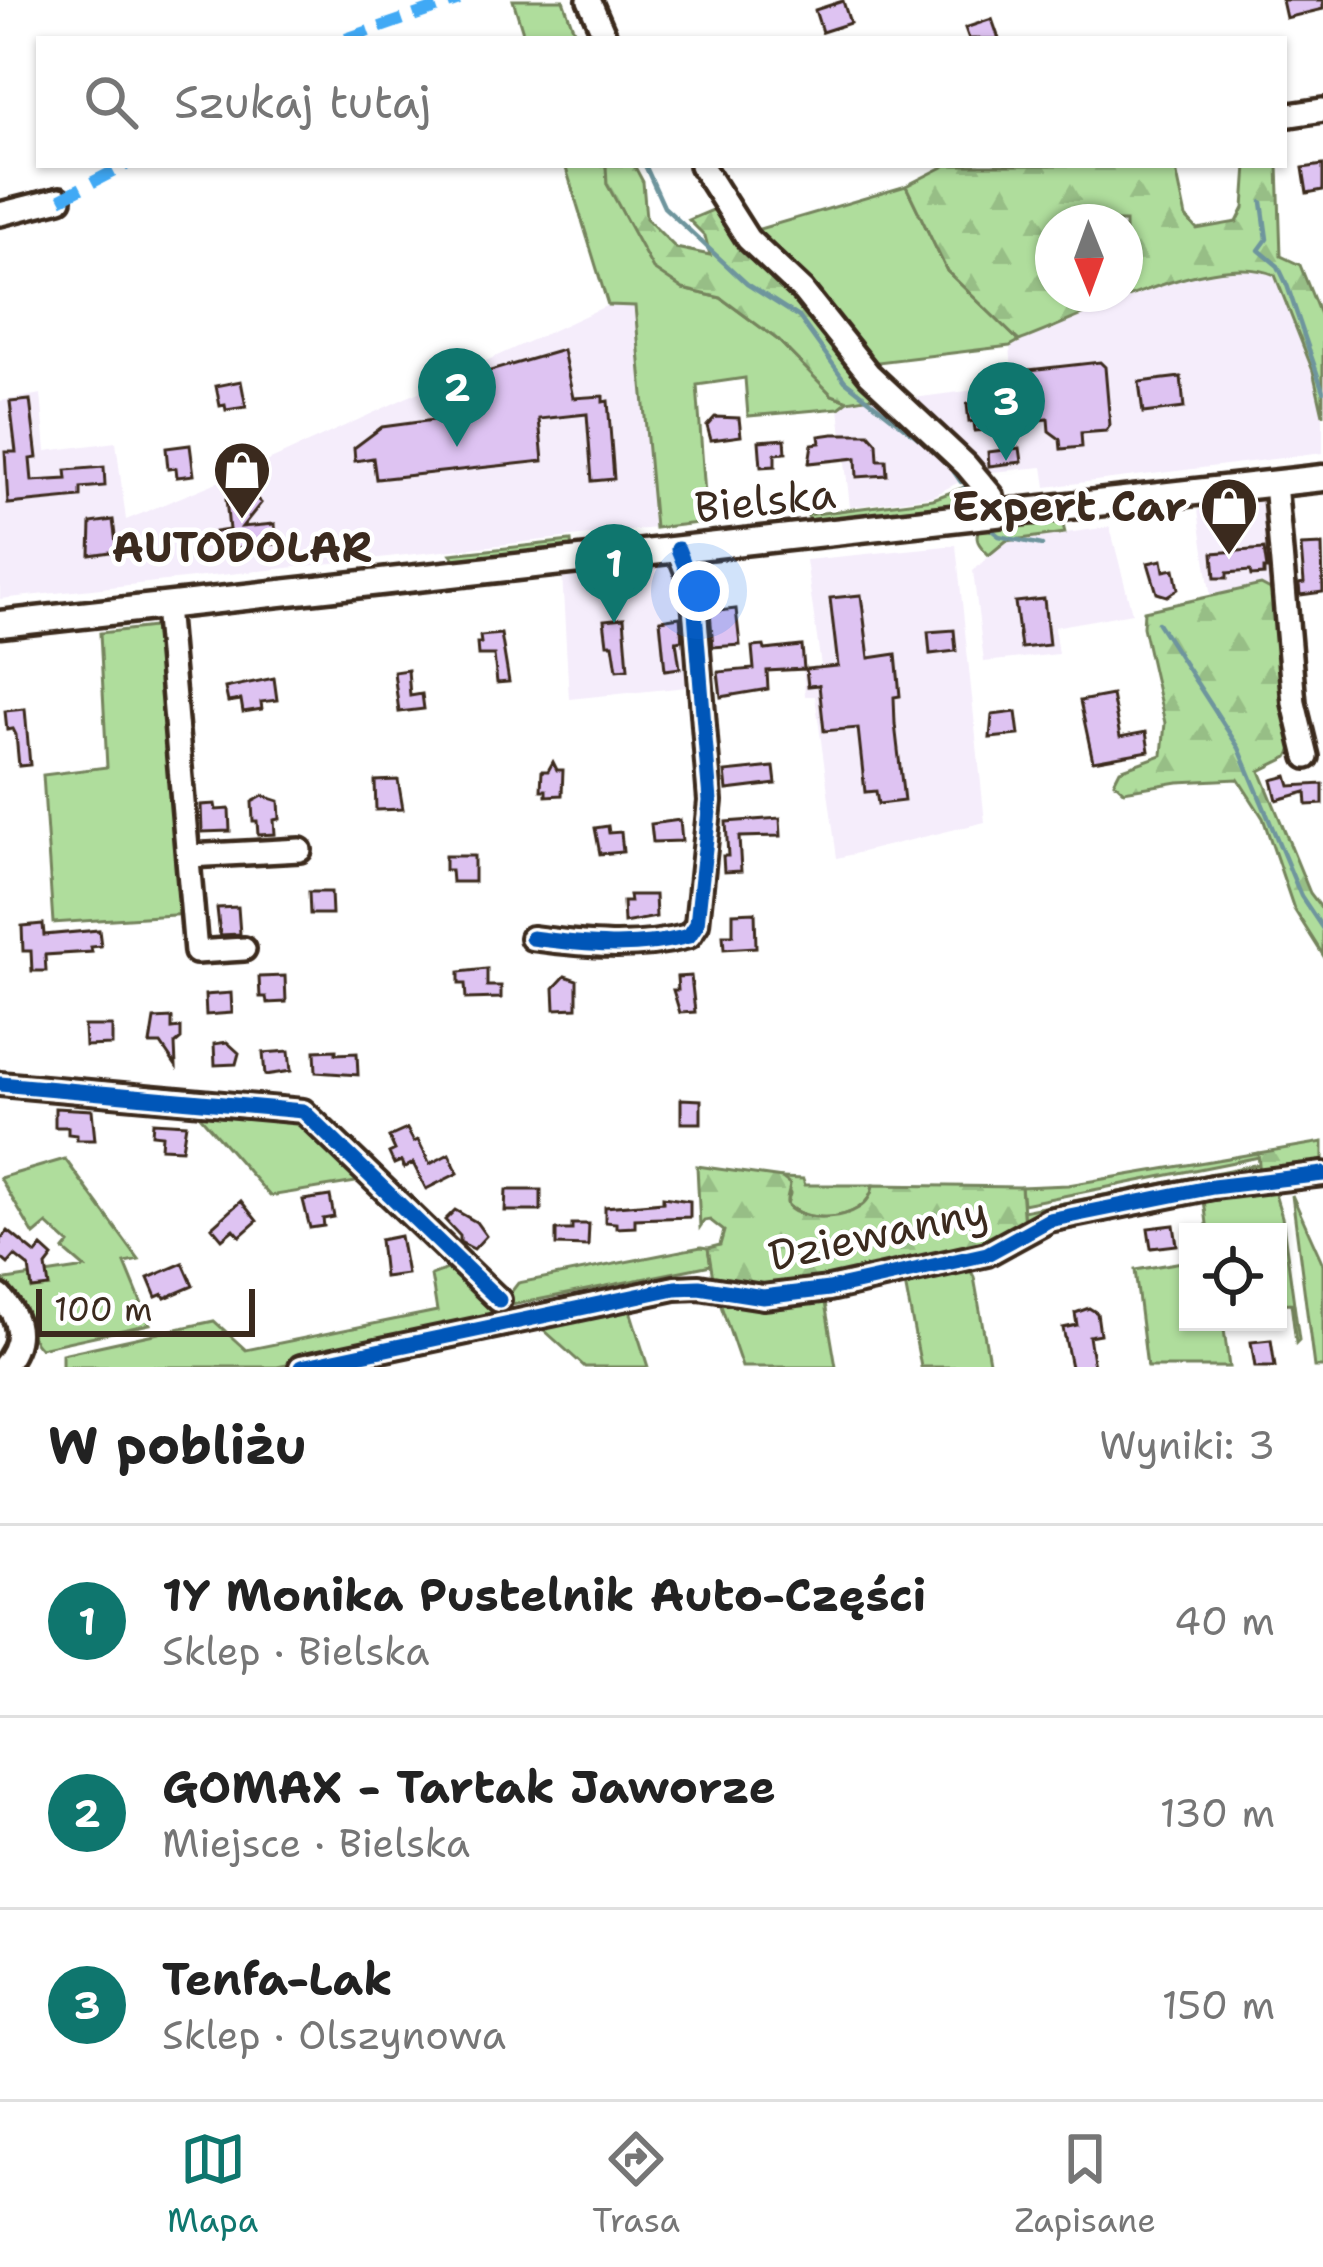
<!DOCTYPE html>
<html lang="pl">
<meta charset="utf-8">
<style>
body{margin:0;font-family:"Shantell Sans",sans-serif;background:#f2f2f2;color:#222}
.controls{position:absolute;right:36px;bottom:36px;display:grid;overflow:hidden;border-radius:0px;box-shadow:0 3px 9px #0004}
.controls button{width:108px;height:108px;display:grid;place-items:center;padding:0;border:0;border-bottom:3px solid #e0e0e0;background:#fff;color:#222;font:60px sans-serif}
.compass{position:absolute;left:1035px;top:204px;width:108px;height:108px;border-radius:50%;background:#fff;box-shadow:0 3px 9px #0004;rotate:179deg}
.scale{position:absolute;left:36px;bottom:30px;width:219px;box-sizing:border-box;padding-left:12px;border:6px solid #3b2a1e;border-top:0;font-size:33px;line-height:42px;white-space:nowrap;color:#3b2a1e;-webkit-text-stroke:9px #fff;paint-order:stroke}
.you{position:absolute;left:699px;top:591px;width:42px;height:42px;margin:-30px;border:9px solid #fff;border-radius:50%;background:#1a73e8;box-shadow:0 0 0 18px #1a73e833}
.badge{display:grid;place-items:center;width:78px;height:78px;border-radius:50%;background:#0f766e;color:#fff;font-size:39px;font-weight:700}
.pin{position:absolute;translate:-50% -99px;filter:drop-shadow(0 3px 6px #0008)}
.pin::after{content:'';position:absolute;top:63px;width:42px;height:36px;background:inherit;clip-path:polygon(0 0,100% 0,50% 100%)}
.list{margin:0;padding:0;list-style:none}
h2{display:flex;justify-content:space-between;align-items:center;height:156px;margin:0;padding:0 48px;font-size:51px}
h2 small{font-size:39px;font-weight:400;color:#767676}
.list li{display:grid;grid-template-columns:78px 1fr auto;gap:36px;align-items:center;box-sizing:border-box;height:192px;padding:0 48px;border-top:3px solid #e0e0e0}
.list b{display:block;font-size:45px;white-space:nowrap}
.list p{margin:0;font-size:39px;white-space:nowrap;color:#767676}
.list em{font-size:39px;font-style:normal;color:#767676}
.icon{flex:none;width:66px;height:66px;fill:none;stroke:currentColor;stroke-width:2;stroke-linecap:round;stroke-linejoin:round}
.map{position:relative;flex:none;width:1323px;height:1367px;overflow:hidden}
.search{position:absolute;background:#fff;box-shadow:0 3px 9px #0004;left:36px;right:36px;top:36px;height:132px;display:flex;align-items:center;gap:30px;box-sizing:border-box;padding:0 42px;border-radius:0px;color:#767676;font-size:45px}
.sheet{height:732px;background:#fff}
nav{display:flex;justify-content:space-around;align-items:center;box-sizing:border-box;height:168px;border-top:3px solid #e0e0e0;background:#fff;font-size:33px;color:#767676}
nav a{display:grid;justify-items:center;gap:6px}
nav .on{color:#0f766e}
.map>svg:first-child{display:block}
</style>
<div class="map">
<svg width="1323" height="1367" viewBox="0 0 1323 1367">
<defs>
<pattern id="forest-firs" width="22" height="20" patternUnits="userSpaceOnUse" patternTransform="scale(3)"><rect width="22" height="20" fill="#afdd9c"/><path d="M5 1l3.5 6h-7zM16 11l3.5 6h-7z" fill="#97be86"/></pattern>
</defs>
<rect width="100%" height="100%" fill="#fff"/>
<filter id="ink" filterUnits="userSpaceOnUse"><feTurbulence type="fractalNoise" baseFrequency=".00833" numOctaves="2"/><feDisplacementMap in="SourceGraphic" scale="24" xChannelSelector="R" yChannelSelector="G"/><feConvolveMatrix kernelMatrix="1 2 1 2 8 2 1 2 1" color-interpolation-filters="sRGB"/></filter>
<g filter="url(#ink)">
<path fill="#f5edfb" d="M1230,269L1263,270L1275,274L1313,371L1323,415V453L1046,487L1043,467L981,473L906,399L1013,385L1010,346L1019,341L1168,280Z
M608,305L635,306L655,528L0,599V401L41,394L46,451L116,442L126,520L275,458Z
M877,396L965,479L932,496L850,507L839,408L848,401Z
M1263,500L1271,506L1279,588L1211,599L1198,510Z
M1110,527L1132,613L1054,627L1058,654L984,662L973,571L1006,541Z
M956,545L985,822L837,858L815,696H805L803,670L821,666L806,560Z
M676,562L684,572L697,686L569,699L562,573Z"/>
<path fill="#afdd9c" stroke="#75845d" stroke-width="3" d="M513,0H563L577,39H525Z
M565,165H606L607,184L683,289L721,298L778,340L832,395L848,401L839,408L748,416L745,378L697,385L707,522L655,528L635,306L608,305Z
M906,186L947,271L1019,341L1010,346L870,363L749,232Z
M970,485L987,505L883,512L847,523L812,522L807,515L933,499Z
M1051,519L1063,525L1065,533L1006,541L989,555C980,546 972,539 981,526Z
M571,541L572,551L459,564L451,554Z
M163,626L188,914L53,923L43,775L107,767L100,633Z
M192,1107L297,1116L362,1181L270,1196Z
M1258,1153L1259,1157L1023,1204L1021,1187L1068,1185Z
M65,1159L139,1260L125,1263L150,1324L40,1348C33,1342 4,1293 0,1281L85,1268L64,1250L69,1244L47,1224L34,1235L0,1178Z
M1259,1164L1260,1176L1024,1227L1023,1211Z
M782,1178L803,1179L805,1185H873C870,1221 807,1226 787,1204L790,1194Z
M1268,1188L1274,1191L1282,1217L1299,1340L1296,1343L1291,1303L1278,1304V1232H1208L1203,1192Z
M1292,1195L1323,1264V1367H1314Z
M701,1247L708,1248L711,1265L512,1305L505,1300L518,1283Z
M1188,1261V1322H1223L1229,1367H1147L1135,1270Z
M967,1264L974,1277L990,1367H921L904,1278Z
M453,1267L501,1308L503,1315L498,1321L277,1367H62V1354L214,1321L246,1350L437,1311L431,1275Z
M718,1297H824L836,1367H742Z
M628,1304L648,1367H585L544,1330L548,1323Z"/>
<path fill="url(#forest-firs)" stroke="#75845d" stroke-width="3" fill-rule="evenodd" d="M606,165H634L643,182L646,218L676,248L710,255L705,236L689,220L715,209L797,295L877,396L848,401L832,395L778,340L721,298L683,289L653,269L607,184Z
M947,165H1175L1186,217L1197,229L1237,222L1244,208L1247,165H1278L1281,256L1300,265L1323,322V415L1313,371L1275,275C1215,248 1080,319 1019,341L947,271L906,186ZM1053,222H1125V294H1053Z
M1261,585L1276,593L1298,738L1288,757L1260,771L1310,893L1323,910V955L1294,909L1263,818L1238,779L1178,782L1124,791L1114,782L1120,770L1162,755L1165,723L1143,627L1144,611Z
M1323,1142V1169L1260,1176L1258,1153Z
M697,1166L782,1178L790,1184C790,1190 786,1196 787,1203C789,1222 869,1227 873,1185L1021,1187L1024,1227L998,1245L777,1293L714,1284L708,1248L720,1245L724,1231L710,1220L704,1221L700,1227Z"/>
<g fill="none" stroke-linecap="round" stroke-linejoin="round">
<path stroke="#6e959d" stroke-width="4.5" d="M576,0L592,39
M645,165L664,207L747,284L799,317L845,381L940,455
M1262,202L1267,239L1259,250L1278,266L1287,285L1323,391
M954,472L961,482
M964,488L978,507
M988,527L999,536L1042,545
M1158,623L1239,748L1301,896L1323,929"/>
</g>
<path fill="#dec3f2" stroke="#3b2a1e" stroke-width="3" d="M1282,0H1323V9L1286,18Z
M843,1L850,23L822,32L815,10Z
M992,19L999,39H969L965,28Z
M1323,165V190L1307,193L1303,168Z
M563,350L573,398L603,396V402L608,401L614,479L592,481L587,414L539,419L543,461L376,479L373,458L355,461L354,448L382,427L449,418L445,384Z
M1100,362L1105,367L1110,425L1106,431L1081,433L1082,447L1061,449L1060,439L1049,431L1048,419L1028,421L1024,375L1029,370Z
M1181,377L1184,408L1143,413L1139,382Z
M241,381L246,407L226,410L225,405L220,406L216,386Z
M30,400L37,458L30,459L32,481L67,479L66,470L104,467L105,486L81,488V497L8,504L5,452H16L10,402Z
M987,402L989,430L975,431L974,421L969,422L967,404Z
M715,417L739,418L741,436L711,440L707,426Z
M833,434H869L877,443L878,460H886L887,475L857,477L856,458L809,463L812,444L820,443L819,436Z
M785,439L786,453L775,454V466L761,467L759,441Z
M190,445L194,475L177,477L176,468L168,469L166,448Z
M1020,448L1022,462L989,466L988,452Z
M254,496L261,503L242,527L275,524L276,544L233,548V551L217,553L215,532L229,530L226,499Z
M113,520L117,551L90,555L91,523Z
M1322,545L1323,592L1300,595L1299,584L1304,583L1301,546Z
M1264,549L1267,569H1264V575L1251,576L1250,571L1227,573V578H1215L1213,553Z
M1162,560L1164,571L1174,569L1178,589L1167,596L1157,593L1148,563Z
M861,595L869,658L896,654L900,696L894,697L895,724L904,801L878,804L876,791L865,792L858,728L824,731L819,685L808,686L806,669L838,666L830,598Z
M1044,599L1049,645L1021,648L1015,602Z
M736,609L740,645L713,647L710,612Z
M680,617L682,640L676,641L680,668L665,670L660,620Z
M624,618L628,669L617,670L613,644H607L604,620Z
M954,630L956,651L930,654L928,632Z
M501,634L509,682L497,683L494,655H478L477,643H481L480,636Z
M764,646L765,650L802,646L804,669L767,671L768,689L721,697L718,672L754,669L752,647Z
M408,670L410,696L422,694L424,709L399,712L394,672Z
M274,678L277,700L261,702L262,709L243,712L241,700L228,702L225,688Z
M1112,695L1120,737L1146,732L1149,751L1093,761L1080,701Z
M25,709L30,765L19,766L16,735L13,729L7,730L5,711Z
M1016,712L1019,735L990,738L992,715Z
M553,762L557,770H563L562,795L546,796V790H541L542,771H548Z
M774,767L776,784L727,790L725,772Z
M1287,776L1290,786L1323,784V804L1307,805L1306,792L1277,800L1272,780Z
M398,780L403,809L376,810L375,781Z
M263,796L279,801L280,819L274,820L275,834L258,835L257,821H253L252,802Z
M215,804L216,810L229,809L230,831L202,832L201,805Z
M780,818L781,836L739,837L741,871L724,872L723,856H728L726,822Z
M680,820L682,841L653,842L651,824Z
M608,826L609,833L621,832L623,852L600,854L595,828Z
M445,856H474V882H452L451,870H445Z
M309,892H331L332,914H310Z
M629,895H655L656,917L624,923L623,902H630Z
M238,907L240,934L220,935L217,908Z
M755,912L756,947L724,949L723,935H733V913Z
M43,924L44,935L99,930L101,946L91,947L92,952L45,955L46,971H32L31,951H23L22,926Z
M487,969V986H501V998L466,999L465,984H459V972Z
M285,976L286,1002L267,1003L266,997H260L259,977Z
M565,976L577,980V1008L555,1009L554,988Z
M691,976L695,1012L680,1013L673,990H678L677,977Z
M231,993L232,1013L206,1015L205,995Z
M172,1018V1029L181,1028V1039L175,1044L176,1066L161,1044H150L154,1019Z
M84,1026H112V1045L85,1046Z
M227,1042L239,1053L236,1064L215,1065L214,1044Z
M336,1050V1054L357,1053L358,1075L316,1072L315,1051Z
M289,1051L291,1071L265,1075L263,1053Z
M681,1099L701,1100V1123H681Z
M55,1108L92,1110L95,1140H77V1135L68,1134V1127H55Z
M153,1122L186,1124L182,1149L161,1148L162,1135L152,1134Z
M407,1129L414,1142L418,1140L430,1164L449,1154L458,1173L426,1189L413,1163L404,1168L401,1161L394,1164L389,1153L395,1150L389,1137Z
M506,1190H541V1211H505Z
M330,1196L334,1217L323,1219L324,1226L310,1228L303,1200Z
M663,1197L690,1201V1217L635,1219V1227L616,1228V1223L605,1222V1207L663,1202Z
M241,1201L257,1221L240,1236L234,1229L222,1239L212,1227Z
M455,1210L476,1222L486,1236L474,1249L460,1242V1236L445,1220Z
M572,1224H589L588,1246L556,1245V1230H572Z
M1174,1225L1177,1245L1151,1248L1148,1228Z
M8,1231L36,1254L42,1247L53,1257L46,1266L49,1287L32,1289L29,1267L15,1256L8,1264L0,1257V1241Z
M400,1236L407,1274L384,1277L380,1240Z
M183,1263L193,1286L165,1298L163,1294L156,1297L148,1278Z
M1089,1308L1097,1313L1100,1334L1089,1336L1094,1367H1071L1063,1328L1077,1325L1075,1313Z
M1271,1340L1275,1367H1255L1251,1342Z"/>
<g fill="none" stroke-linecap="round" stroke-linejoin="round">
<g stroke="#3b2a1e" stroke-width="30">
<path id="minor" d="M589,0L606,39
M1290,115L1323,110
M701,165L748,239L803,291L869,374L966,465L992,496L995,515
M0,214L60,199
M1275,483L1294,703L1307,757
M166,606L196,952L244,949
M189,856L300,850
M532,938C586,945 636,950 689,936L697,924L710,801L693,587L678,549
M0,1084L303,1111L499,1300
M0,1296C22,1320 24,1342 3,1367
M301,1367L675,1288L699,1287L763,1297L829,1289L987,1254L1049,1220L1213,1187L1323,1174"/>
</g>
<g stroke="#3b2a1e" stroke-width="33">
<path id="major" d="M0,624L1323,478"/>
</g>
<use href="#minor" stroke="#fff" stroke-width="21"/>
<use href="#major" stroke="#fff" stroke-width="24"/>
<path stroke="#3fa9f5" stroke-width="12" stroke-dasharray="24 12" stroke-linecap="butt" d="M346,39L459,0
M60,199L126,165"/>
<g stroke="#fff" stroke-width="22">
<path id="cycleway" d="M532,938C586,945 636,950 689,936L697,924L710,801L693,587L678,549
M0,1084L303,1111L499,1300
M301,1367L675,1288L699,1287L763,1297L829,1289L987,1254L1049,1220L1213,1187L1323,1174"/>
</g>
<use href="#cycleway" stroke="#0057b8" stroke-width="15"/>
</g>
</g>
<defs>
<g id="shop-pin" transform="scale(3)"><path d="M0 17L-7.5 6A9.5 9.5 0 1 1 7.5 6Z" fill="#3b2a1e" stroke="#fff"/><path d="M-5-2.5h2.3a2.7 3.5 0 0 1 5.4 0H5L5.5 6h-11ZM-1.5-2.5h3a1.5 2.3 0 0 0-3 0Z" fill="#fff"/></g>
</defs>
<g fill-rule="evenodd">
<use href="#shop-pin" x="242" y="470"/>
<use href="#shop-pin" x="1229" y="506"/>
</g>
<g text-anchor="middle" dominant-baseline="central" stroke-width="9" stroke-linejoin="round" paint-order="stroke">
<g font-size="42" fill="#3b2a1e" stroke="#fff">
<text transform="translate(765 500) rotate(-6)">Bielska</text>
<text transform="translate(878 1233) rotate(-12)">Dziewanny</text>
</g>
<g font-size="42" font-weight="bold" fill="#3b2a1e" stroke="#fff" text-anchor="end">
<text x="1187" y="506">Expert Car</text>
<text x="242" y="547" text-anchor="middle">AUTODOLAR</text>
</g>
</g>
</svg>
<div class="controls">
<button><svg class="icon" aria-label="locate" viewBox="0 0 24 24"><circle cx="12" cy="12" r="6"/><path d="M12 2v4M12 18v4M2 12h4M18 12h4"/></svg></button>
</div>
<svg class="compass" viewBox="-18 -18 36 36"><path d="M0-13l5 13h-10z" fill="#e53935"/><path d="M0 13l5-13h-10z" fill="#767676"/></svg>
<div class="scale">100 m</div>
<div class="you"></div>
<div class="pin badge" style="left:614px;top:623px">1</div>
<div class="pin badge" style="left:457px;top:447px">2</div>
<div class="pin badge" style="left:1006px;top:461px">3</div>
<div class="search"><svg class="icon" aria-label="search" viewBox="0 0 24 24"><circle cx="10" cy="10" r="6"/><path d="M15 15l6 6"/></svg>Szukaj tutaj</div>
</div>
<section class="sheet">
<h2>W pobliżu<small>Wyniki: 3</small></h2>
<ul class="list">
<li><span class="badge">1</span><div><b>1Y Monika Pustelnik Auto-Części</b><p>Sklep · Bielska</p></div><em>40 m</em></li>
<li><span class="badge">2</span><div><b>GOMAX - Tartak Jaworze</b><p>Miejsce · Bielska</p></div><em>130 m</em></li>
<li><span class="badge">3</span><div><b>Tenfa-Lak</b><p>Sklep · Olszynowa</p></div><em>150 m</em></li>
</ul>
</section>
<nav>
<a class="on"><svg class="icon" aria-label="map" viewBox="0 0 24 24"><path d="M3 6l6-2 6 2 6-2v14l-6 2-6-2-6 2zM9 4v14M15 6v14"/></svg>Mapa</a>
<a><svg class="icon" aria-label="directions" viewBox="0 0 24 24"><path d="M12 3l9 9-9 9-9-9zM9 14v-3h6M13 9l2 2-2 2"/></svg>Trasa</a>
<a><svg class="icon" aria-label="saved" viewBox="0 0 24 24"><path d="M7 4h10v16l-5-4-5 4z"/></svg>Zapisane</a>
</nav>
